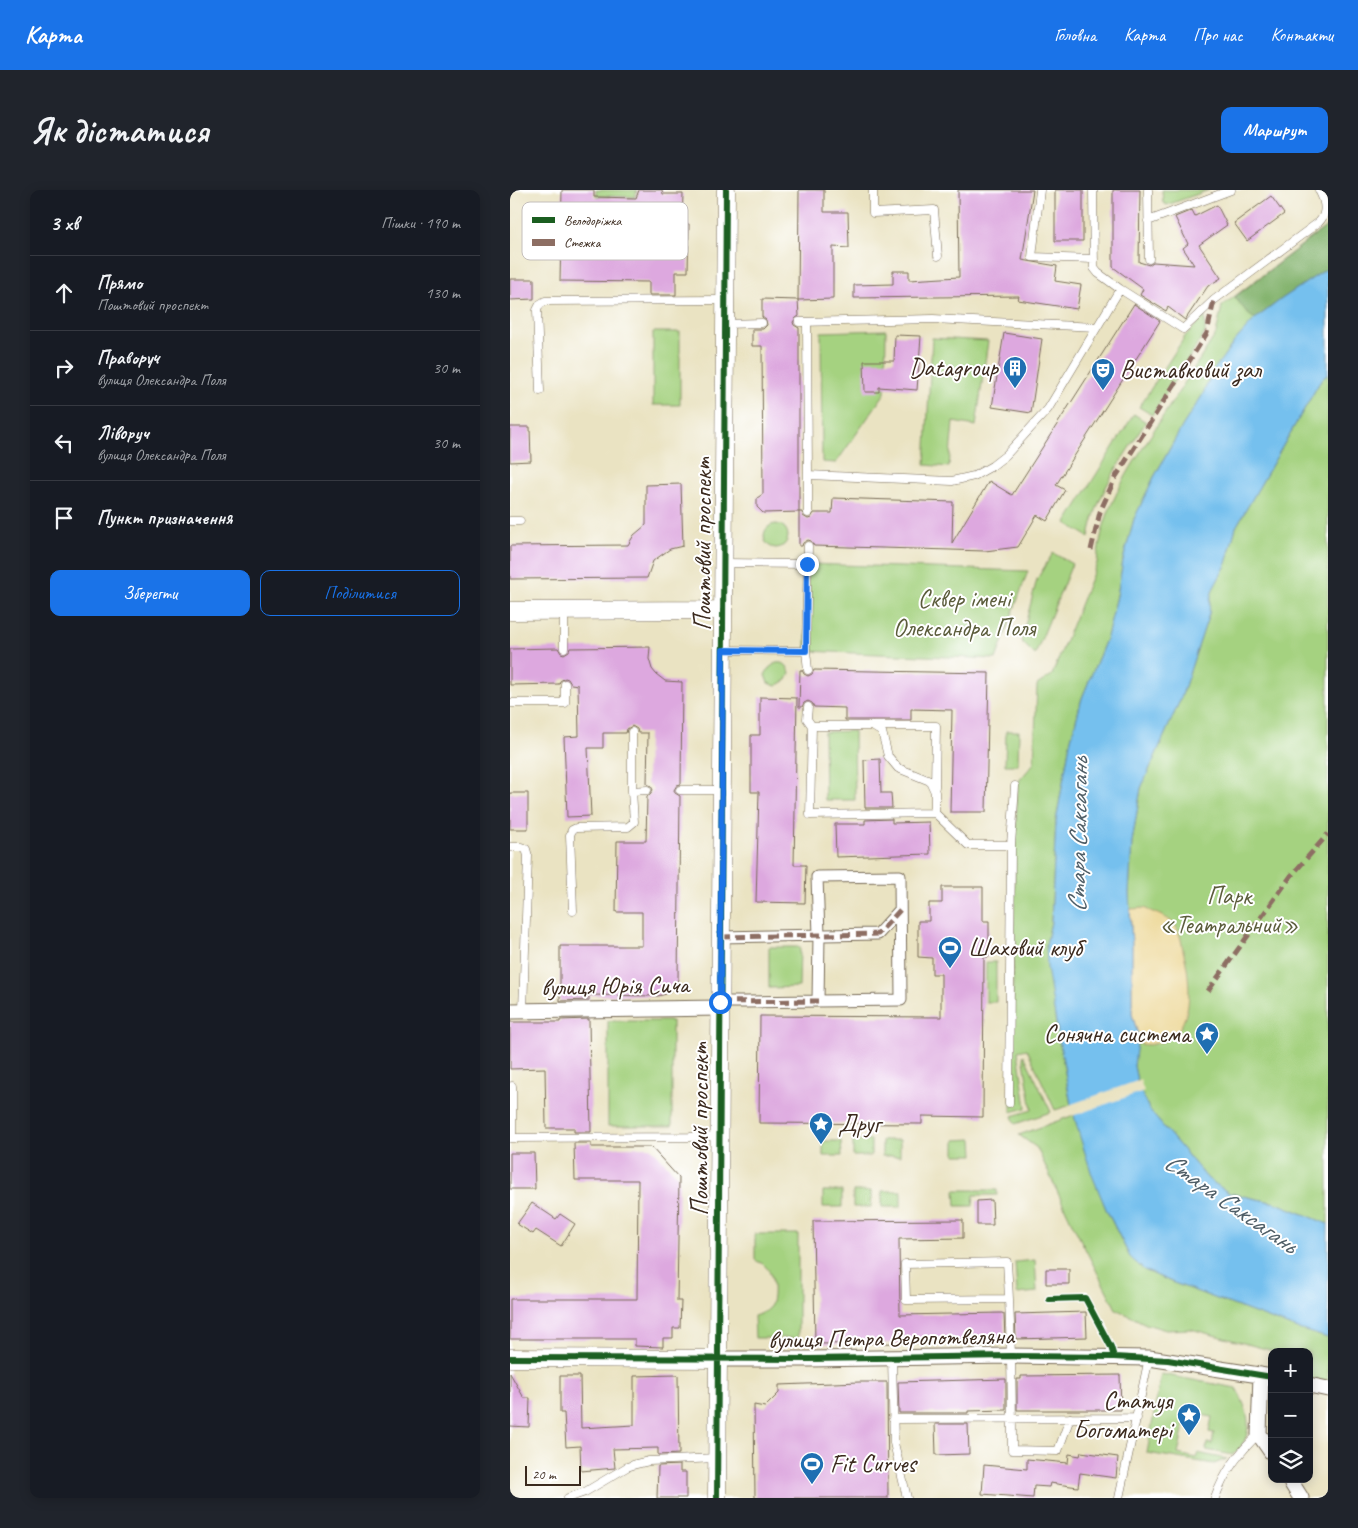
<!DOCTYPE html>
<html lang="uk">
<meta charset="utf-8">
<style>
body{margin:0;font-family:Caveat,sans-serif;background:#20242c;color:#f1f3f6}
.controls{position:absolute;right:15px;bottom:15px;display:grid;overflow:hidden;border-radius:10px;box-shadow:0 2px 12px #0003}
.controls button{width:45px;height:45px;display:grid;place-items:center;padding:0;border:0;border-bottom:1px solid #363941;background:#171b24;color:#f1f3f6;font:25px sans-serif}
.scale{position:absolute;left:15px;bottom:12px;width:56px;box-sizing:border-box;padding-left:5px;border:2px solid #3b2a1e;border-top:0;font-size:14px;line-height:18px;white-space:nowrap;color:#3b2a1e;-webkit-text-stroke:4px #fff;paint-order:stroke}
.stop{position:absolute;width:15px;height:15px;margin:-11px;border:4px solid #1a73e8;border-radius:50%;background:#fff}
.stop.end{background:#1a73e8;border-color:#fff;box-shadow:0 1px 5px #0008}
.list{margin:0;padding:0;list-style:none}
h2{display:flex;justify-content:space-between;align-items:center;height:65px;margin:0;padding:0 20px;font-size:21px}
h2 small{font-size:16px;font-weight:400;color:#9ea1a6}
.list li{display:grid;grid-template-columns:32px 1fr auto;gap:15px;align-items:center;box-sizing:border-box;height:75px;padding:0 20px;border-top:1px solid #363941}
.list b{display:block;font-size:19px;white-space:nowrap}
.list p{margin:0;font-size:16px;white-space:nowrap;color:#9ea1a6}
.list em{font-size:16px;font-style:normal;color:#9ea1a6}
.actions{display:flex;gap:10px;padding:15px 20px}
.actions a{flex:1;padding:11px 0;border:1px solid #1a73e8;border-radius:10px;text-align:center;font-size:18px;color:#1a73e8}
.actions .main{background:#1a73e8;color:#fff}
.icon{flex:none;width:28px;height:28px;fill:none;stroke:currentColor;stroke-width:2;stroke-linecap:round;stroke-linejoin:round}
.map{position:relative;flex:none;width:818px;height:1308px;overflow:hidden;border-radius:10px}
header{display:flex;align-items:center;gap:30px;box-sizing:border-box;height:70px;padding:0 25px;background:#1a73e8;color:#fff}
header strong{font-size:24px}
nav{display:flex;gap:28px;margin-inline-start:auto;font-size:18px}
.intro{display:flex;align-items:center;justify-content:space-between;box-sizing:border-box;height:120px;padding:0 30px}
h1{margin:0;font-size:35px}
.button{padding:12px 22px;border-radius:10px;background:#1a73e8;color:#fff;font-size:18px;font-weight:700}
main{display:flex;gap:30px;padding:0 30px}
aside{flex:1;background:#171b24;border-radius:10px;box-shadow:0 2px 12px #0003}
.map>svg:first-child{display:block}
</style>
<header>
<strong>Карта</strong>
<nav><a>Головна</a><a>Карта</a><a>Про нас</a><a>Контакти</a></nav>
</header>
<div class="intro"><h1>Як дістатися</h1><a class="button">Маршрут</a></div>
<main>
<aside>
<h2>3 хв<small>Пішки · 190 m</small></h2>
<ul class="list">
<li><svg class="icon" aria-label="ahead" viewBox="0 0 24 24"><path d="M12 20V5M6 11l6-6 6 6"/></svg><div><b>Прямо</b><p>Поштовий проспект</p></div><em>130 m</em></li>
<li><svg class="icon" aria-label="right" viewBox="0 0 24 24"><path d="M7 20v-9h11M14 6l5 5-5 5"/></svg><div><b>Праворуч</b><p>вулиця Олександра Поля</p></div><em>30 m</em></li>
<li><svg class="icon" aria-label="left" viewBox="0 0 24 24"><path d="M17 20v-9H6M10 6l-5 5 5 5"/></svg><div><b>Ліворуч</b><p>вулиця Олександра Поля</p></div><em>30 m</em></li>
<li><svg class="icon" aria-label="arrive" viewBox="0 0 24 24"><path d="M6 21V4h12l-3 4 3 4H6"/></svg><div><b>Пункт призначення</b></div></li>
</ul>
<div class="actions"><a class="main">Зберегти</a><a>Поділитися</a></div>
</aside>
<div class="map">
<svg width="818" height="1308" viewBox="0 0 818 1308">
<rect width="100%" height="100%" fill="#fff"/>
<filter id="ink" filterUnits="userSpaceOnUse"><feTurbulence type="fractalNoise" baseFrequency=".02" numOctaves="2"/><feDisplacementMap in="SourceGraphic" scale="10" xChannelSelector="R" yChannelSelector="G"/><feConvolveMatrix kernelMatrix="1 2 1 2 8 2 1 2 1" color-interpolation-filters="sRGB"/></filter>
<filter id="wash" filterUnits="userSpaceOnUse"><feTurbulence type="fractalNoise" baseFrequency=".0096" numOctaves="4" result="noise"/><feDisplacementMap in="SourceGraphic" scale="20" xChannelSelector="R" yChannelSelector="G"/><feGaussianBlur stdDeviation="1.12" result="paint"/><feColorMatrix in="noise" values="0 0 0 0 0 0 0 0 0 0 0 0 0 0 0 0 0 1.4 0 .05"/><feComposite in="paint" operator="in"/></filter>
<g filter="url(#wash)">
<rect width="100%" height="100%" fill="#eae3c2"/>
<path fill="#a5d280" stroke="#707e4f" d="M86,0H127L125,7L86,6Z
M652,0H699L657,15L653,13Z
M818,35V78L773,108L745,129L724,152L703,181L692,206L673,235L644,287L624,329L613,370L607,406L597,447L572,508L560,553L546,631L541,732L536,755L546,834L561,915L545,920L517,859L508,861L516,918L501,922L505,656L508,592L524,573L527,495L542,485L587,373C591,319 618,282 646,237C666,206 686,175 706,144L712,116Z
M695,126V143L642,225L629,217L676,145Z
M376,140L375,203L326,273L312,272L311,142Z
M143,142H170V215H143Z
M422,148L478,151L466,236L443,232L439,277L415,275Z
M818,184V1034L766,1013L719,1003L698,989L640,921L628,895L624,876L626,852L619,703L622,652L631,598L671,508L699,424L700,410L703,399L715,377L726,337L811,190Z
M624,224L636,232C613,268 586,304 579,347L556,333Z
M254 346a12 12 0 1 1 24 0a12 12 0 1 1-24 0Z
M543,363L562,374L525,465L511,451L527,389Z
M297,374L518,381L486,469L296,461Z
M266,473C274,472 278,475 280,483L277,490L266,496L258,493L255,485L259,478Z
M344,541L345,610H315L314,542Z
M496,541H509L508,575H495Z
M259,757H290L289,797L259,798Z
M476,772H486V812H476Z
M98,831H162V936H98Z
M514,865L541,922L505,934L502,926L522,920L513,866Z
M564,925L596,1019L620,1067L634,1080L664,1093L785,1138L818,1148V1193L799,1189V1162H767L681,1139L656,1140L636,1134L606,1119L561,1031L527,958L509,945Z
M463,949L464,965H445V950Z
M343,950H361V966H343Z
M372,950H390V966H372Z
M313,951H331L332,966H313Z
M445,1000H487V1005H464L463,1016H446Z
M313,1001H332V1017H313Z
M343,1001H361V1017H343Z
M372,1001H391V1017H372Z
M245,1044H288V1148H245L244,1126C251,1124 257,1121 261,1115C265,1105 264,1083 255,1076C253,1073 248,1072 245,1070Z
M525,1070L527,1102L507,1104L505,1072Z
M651,1184L726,1198C739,1221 746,1245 723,1265L696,1260L697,1253L702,1254L704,1243L699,1242L702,1227L677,1222L668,1264L686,1268L688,1263L717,1269L704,1274L637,1263Z"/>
<path fill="#84b46e" stroke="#606f46" d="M818,35V78L773,108L745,129L738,124L725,107Z"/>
<path fill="#eeda9e" stroke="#94825e" d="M634,718C642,722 655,726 662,732C670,739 671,750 673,760C681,789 687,843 648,853C640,855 634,856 626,852L628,845L622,824V755L620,719Z"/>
<path fill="#75c0ee" stroke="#587586" d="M818,78V184L811,190L726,337L715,377L703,399L700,410L699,424L671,508L631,598L622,652L619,703L622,755V824L628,845L624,876L628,895L640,921L698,989L719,1003L766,1013L818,1034V1148L785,1138L664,1093L634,1080L620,1067L596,1019L582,985L570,947L561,915L546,833L537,778L536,755L541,732L546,631L560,553L572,508L597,447L607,406L613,370L624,329L644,287L673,235L692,206L703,181L724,152L745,129L773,108Z"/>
<path fill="#eae3c2" d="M630,890L634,901L562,926L559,915Z"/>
<g id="blocks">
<path fill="#dda8df" d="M52,0H84V7L126,8L129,0H152L153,4H173L172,34H179L178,82H166V105H139V92L50,91Z
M289,0H314V22H338L339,58L323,57V109L288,110Z
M448,0H523L512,70L547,76L545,91L571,95L567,119L508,110L509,106L344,108V95L383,94V81H399V90L449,87Z
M545,0H573V51H545Z
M603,0H630L629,72L639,75L643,72L684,75L673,58L678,54L665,27L682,20L685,26L707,15L717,35L689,55L711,88L698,96L675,130L658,117L656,121L630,105L633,99L603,77Z
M761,6L774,24L737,51L724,33Z
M0,89H24V109L0,110Z
M252,109L288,110L289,126L286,128L283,132L284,135L289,138V322L253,323L247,317V308L253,304L252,156H242V139H253L257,135L256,130L252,127Z
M624,114L650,131L546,295L555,300L537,331L527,325L508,357L475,361L304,356L301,351L298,350L293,353L292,356H289V322H292L293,326L298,329L301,328L304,323H322L323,308L443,312L442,353L479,291L502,305Z
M494,143L532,149L521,223L482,217Z
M385,145L411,146L407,200L369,197V202H355L354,171H384Z
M0,237H20L21,271L0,272Z
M171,294L173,356L160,359L143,371L137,388L0,389V356L118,355L124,345L136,335V295Z
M140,457L139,469L142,479L146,484L155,491L172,492L171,594L167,595L164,600L165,603L170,606L168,789L166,795L162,800L156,804L148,806L79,805V810L50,811V756H132V722H106L107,651H136L137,606L140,604L143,600L141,596L137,594L138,543H128L127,539L122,536L117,539L116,543H93V558H78L81,626L57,627L54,547L69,546L68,495L61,494L58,489L55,488L50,491L49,494L0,495V459L48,458L51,463L54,464L59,461L60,458Z
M290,480H292L294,484L298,486L302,484L304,480L479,483L476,622H440L442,520L401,519V530H335V518L304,517L302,513L298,511L294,513L292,517H289Z
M250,507L287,508L284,675H296L295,713L246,712L249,602H241V545H250Z
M370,569L371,603H381L382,618H355L354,570Z
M0,603H18V639H0Z
M382,629V633L419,632L420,664L326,667L325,634H355V630Z
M432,697H473V731H479V767H474L473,927L412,926V934L249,933L250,826L431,827V784H422V768L408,767V731H419V713H432Z
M79,829L81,942H64V938H36L35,878L0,879V832H50V830Z
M64,953H81V957H141L169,988L167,1111H171L170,1138H163V1148H153V1157L125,1156V1149H0V1109H127L128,990H65Z
M0,963H24L25,999H0Z
M482,1010L483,1035H467V1011Z
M22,1013L46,1029L50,1024L65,1034L51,1056L26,1040L23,1044L7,1034Z
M453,1030V1048L389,1049L390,1125L492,1123L494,1124L495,1150H492V1152L305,1154L303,1031Z
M536,1079H559V1094H536Z
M576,1122L577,1147L506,1149L505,1124Z
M0,1183L14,1208H20L19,1237L0,1236Z
M168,1185L169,1264L148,1265V1258L103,1259L105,1278L71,1281L70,1256L56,1257L54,1223H50V1186H70L71,1238L124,1235V1186Z
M610,1185L611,1220H507V1189H511V1186Z
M496,1189V1220L458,1221V1223H389L388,1192Z
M350,1192H377L378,1308H245L244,1215L255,1217L269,1203V1195Z
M425,1234H458L459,1264L426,1265Z
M571,1262L608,1267L606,1288L570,1283L568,1297L540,1293L539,1297L524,1296L523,1308L472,1304L474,1275L517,1279V1269L558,1273L559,1264L570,1266Z
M170,1275V1282H176V1308H147L148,1276Z"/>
</g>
</g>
<g filter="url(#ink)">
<use href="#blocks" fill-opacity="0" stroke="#786b57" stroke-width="1"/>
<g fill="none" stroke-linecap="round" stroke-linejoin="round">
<g stroke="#786b57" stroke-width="9">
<path id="service" d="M363,0V23L424,20L428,66
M530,0L522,67L584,69
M583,0L584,78L588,83L610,99
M638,0L639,69
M638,31L721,0
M289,132L423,129L586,137
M297,132L298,285
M215,134L252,133
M30,201L27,120L30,114L35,111L215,110
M298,323V285L442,291L464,286L482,276L496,265L538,219L610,99L673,139L704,110L809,32C818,23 815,11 809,0
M0,331H10
M298,356L296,461L298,480
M213,373L297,374
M54,420V458
M213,460L296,461
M0,513H55V494
M298,517L297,529L302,536L300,625L425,623
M302,536H362L372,542L378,566L388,578L420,591L425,602V623L458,655H501
M363,536H426L425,597
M122,542V601L137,600
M170,600H212
M0,657H11L16,659L18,666L13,821
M63,721L60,645L62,640L66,638L118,637L124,632L122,601
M2,896V948
M499,913L501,655L505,596
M0,948L180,947L209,946
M499,1109L396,1110L395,1074L497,1072C501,1135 502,1198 502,1260L548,1261L560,1228
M382,1168L384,1253L397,1308
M383,1229L627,1228
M58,1308L75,1302L117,1277L126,1274L139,1271L207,1268
M609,1308L639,1168
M705,1308C714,1283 730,1261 749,1244"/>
</g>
<g stroke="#786b57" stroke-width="13">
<path id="pedestrian" d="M211,747L368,744L390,720
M210,812H236L391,810L390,686L307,687L309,745L308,811"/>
</g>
<g stroke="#786b57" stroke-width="17">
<path id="minor" d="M0,821L210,818
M208,1169H299L501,1166L639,1168L762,1187
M751,1185L749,1244L762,1263
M799,1195L818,1199
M779,1289L791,1308"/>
</g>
<g stroke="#786b57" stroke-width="19">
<path id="tertiary" d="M0,421L213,420
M0,1168L208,1169
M207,1308L216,0"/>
</g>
<use href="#service" stroke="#fff" stroke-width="8"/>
<use href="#pedestrian" stroke="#fff" stroke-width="11"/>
<use href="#minor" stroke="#fff" stroke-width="15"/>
<use href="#tertiary" stroke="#fff" stroke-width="18"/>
<path stroke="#8d6e63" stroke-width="5" stroke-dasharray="10 5" stroke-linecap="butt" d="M581,360L590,322L605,288L697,143L704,110
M211,747L368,744L390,720
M698,801L781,686L818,644
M210,812L308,811"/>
<g stroke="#fff" stroke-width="9">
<path id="cycleway" d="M539,1109L575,1108L601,1157L604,1167
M0,1168L299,1169L501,1166L604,1167L658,1170L762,1187
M207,1308L216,0"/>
</g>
<use href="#cycleway" stroke="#1b5e20" stroke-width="6"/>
</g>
</g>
<g fill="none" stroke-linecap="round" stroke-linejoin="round" filter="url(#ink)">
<path stroke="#1a73e8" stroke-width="6" d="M210,812L213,460L296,461L297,374"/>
</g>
<defs>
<g id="building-pin" transform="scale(1.25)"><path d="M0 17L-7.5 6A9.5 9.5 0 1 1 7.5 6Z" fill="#1f6fb2" stroke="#fff"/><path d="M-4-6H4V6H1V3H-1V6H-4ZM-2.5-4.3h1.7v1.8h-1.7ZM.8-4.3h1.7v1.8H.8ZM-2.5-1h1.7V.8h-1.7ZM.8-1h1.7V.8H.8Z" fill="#fff"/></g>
<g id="theatre-pin" transform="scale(1.25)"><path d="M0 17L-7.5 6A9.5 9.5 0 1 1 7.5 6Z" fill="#1f6fb2" stroke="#fff"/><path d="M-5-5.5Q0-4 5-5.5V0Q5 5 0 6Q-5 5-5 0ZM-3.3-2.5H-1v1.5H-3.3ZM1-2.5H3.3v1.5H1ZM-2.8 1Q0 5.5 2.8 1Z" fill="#fff"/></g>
<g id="stadium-pin" transform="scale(1.25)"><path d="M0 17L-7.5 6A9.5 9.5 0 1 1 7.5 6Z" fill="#1f6fb2" stroke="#fff"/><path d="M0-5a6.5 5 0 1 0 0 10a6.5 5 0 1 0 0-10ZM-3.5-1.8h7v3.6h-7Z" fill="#fff"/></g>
<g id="sight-pin" transform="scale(1.25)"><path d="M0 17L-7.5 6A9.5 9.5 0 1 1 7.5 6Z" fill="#1f6fb2" stroke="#fff"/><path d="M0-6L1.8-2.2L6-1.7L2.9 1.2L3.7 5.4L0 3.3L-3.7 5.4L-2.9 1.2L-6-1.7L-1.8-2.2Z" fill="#fff"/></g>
</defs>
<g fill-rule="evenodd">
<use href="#building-pin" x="505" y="178"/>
<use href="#theatre-pin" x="593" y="180"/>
<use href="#stadium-pin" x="440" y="758"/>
<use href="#sight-pin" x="697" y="844"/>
<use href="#sight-pin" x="311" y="934"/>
<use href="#sight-pin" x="679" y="1225"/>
<use href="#stadium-pin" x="302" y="1274"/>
</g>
<g text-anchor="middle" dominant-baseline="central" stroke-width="4" stroke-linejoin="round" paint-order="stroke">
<g font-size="25" fill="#3b2a1e" stroke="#fff" text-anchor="start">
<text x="488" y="178" text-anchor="end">Datagroup</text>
<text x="610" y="180">Виставковий зал</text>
<text x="458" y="758">Шаховий клуб</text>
<text x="680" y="844" text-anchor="end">Сонячна система</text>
<text x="328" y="934">Друг</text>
<text x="662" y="1211" text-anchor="end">Статуя<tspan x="662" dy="29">Богоматері</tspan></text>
<text x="320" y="1274">Fit Curves</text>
</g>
<g font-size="25" fill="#3b2a1e" stroke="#fff">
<text transform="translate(193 354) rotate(-90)">Поштовий проспект</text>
<text transform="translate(105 796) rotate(-1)">вулиця Юрія Сича</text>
<text transform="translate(190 939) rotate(-90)">Поштовий проспект</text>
<text transform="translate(381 1148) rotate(-1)">вулиця Петра Веропотвеляна</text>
</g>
<g font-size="25" fill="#5b5c3b" stroke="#fff">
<text x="454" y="409">Сквер імені<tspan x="454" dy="29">Олександра Поля</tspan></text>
<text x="719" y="706">Парк<tspan x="719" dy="29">«Театральний»</tspan></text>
</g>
<g font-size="26" font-style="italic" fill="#4f5e67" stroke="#fff">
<text transform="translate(568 645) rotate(-89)">Стара Саксагань</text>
<text transform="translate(721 1013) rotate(35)">Стара Саксагань</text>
</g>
</g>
<rect x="12" y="12" width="166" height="58" rx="8" fill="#fff" stroke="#c4bfbc" stroke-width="1"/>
<rect x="22" y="27" width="23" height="6" fill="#1b5e20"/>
<rect x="22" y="49" width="23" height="7" fill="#8d6e63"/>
<g font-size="14" fill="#3b2a1e">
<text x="54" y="35">Велодоріжка</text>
<text x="54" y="57">Стежка</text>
</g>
</svg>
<div class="controls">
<button>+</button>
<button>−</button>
<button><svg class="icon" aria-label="layers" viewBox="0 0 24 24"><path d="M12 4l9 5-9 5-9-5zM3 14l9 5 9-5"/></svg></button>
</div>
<div class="scale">20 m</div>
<div class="stop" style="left:210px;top:812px"></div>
<div class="stop end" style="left:297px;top:374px"></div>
</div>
</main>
